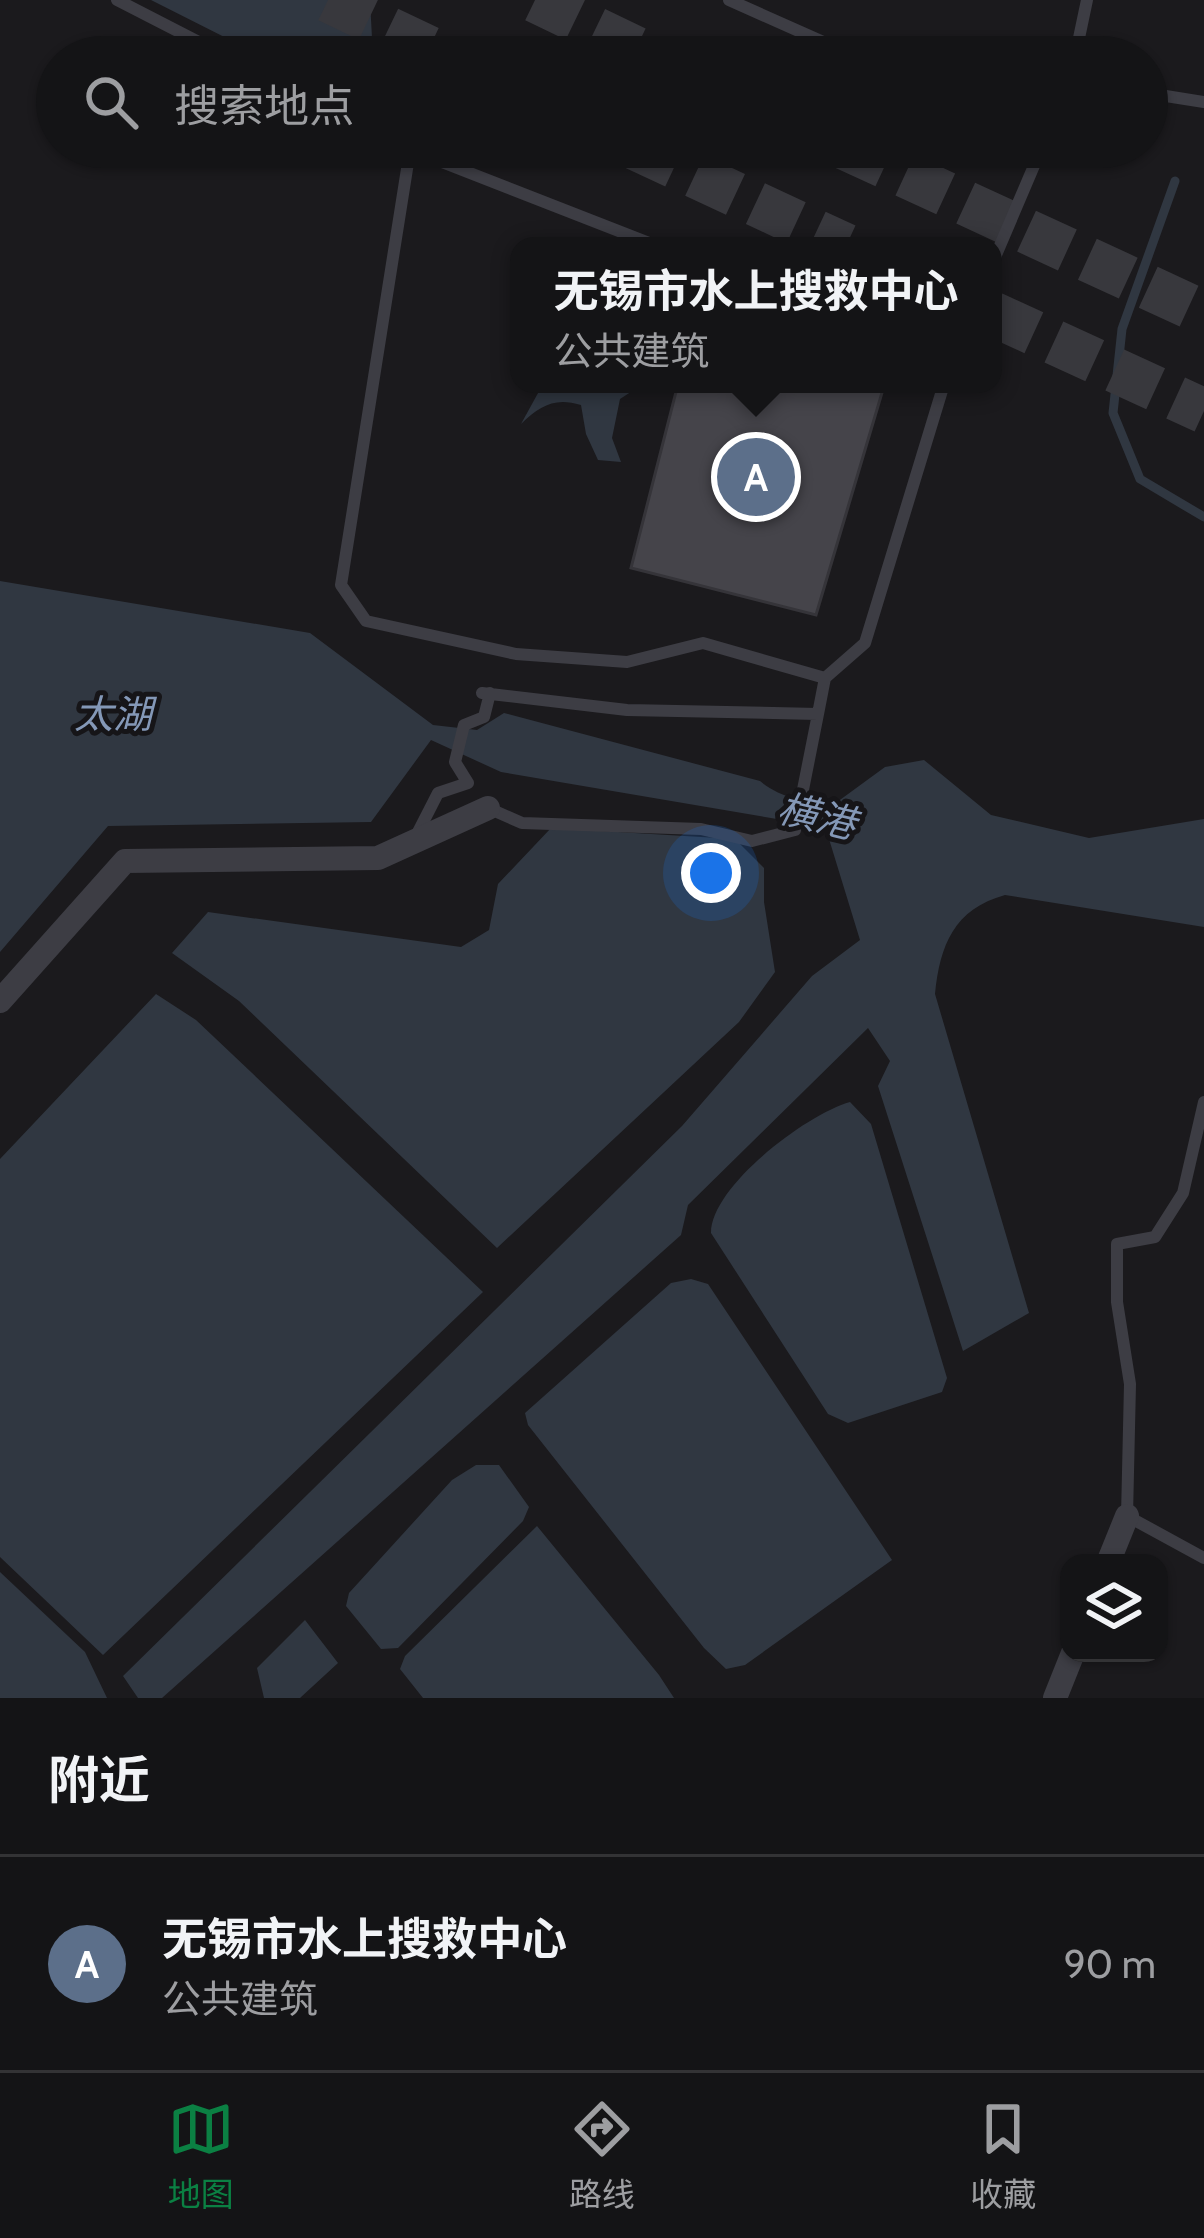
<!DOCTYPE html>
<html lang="zh">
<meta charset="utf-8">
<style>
body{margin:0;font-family:Cabin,"Noto Sans SC",sans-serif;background:#1d1d1f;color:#f1f3f6}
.controls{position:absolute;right:36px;bottom:36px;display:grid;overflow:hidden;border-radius:24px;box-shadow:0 3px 9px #0004}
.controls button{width:108px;height:108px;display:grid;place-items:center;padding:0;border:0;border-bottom:3px solid #333335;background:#141416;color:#f1f3f6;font:60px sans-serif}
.you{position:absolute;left:711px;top:873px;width:42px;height:42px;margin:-30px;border:9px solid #fff;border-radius:50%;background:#1a73e8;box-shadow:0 0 0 18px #1a73e833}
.badge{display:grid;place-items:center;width:78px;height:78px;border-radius:50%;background:#0b8043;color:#fff;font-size:39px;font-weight:700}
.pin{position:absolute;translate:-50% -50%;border:6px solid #fff;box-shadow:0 3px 12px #0006}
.popup{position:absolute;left:510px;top:237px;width:492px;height:156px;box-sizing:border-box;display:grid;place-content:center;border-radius:24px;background:#141416;filter:drop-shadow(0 3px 9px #0005);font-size:39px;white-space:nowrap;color:#9d9ea1}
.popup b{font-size:45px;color:#f1f3f6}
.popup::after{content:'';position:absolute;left:50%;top:100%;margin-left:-24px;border:24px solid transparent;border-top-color:#141416}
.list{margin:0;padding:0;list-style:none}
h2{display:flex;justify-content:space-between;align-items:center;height:156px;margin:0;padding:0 48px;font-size:51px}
h2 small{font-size:39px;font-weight:400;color:#9d9ea1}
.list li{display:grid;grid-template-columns:78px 1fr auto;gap:36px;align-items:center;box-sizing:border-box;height:216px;padding:0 48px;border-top:3px solid #333335}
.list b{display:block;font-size:45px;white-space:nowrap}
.list p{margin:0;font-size:39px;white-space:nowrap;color:#9d9ea1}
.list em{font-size:39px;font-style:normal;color:#9d9ea1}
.icon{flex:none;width:66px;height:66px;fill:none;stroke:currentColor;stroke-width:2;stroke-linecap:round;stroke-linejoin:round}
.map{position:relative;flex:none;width:1204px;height:1698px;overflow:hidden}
.search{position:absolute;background:#141416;box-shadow:0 3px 9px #0004;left:36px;right:36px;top:36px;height:132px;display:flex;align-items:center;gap:30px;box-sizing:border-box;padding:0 42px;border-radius:66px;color:#9d9ea1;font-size:45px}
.sheet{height:372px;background:#141416}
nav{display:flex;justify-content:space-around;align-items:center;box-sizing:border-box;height:168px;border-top:3px solid #333335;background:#141416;font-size:33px;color:#9d9ea1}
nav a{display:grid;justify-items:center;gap:6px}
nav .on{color:#0b8043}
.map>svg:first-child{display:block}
</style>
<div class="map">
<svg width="1204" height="1698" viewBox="0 0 1204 1698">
<rect width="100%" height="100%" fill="#1b1a1d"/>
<path fill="#303741" d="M151,0H370L373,57H264Z
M543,384H643L620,399L612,438L621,462L598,460L586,434L581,405C554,397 540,406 521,424Z
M0,581L310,633L433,725L477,730L504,713L760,781C780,798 807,802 833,805L885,767L924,760L991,815L1089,838L1204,819V927L1005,895C954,909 940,945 935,994L1029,1313L963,1351L878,1086L890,1061L868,1028L688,1205L681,1235L162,1698H138L123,1676L682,1126L812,976L860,940L829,839L818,826L501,772L431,740L371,822L108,826L0,952Z
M551,828L735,839L764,868V902L775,972L739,1022L497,1248L239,1001L172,953L208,912L461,947L489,930L498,884Z
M156,994L196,1020L483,1292L103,1655L0,1557V1159Z
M850,1102L871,1124L947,1378L942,1392L848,1423L828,1414L711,1233C711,1186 807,1114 850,1102Z
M691,1279L708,1284L892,1560L745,1665L726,1669L704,1648L528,1425L525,1413L671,1283Z
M476,1465H499L529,1507L523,1521L398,1648L381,1649L346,1606L349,1593L452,1480Z
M537,1526L659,1675L674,1698H423L400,1669L405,1656Z
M0,1572L85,1652L107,1698H0Z
M305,1620L338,1663L300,1698H264L257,1668Z"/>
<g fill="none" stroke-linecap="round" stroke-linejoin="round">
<path stroke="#303741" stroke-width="9" d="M1175,181L1122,329L1113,413L1140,479L1204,517"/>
</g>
<path fill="#45444a" stroke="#353439" stroke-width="3" d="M678,384L884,386L816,615L631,568Z"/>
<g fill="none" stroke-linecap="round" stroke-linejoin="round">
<path stroke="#38383d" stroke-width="45" stroke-dasharray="45 22" stroke-linecap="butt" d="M328,0L447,57
M535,0L653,57
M634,147L846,246
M844,147L1204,313
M993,314L1204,411"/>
<path stroke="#3d3d44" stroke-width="12" d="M117,0L228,57
M729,0L857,57
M1075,57L1087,0
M1147,93L1204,102
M406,148L657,246
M410,150L341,585L366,621L516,654L627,662L703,643L825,678L865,643L944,384
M993,262L1042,147
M482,693L627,710L818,714L825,678
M488,808L522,823L701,829L752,841L795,830L818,714
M415,838L438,793L468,783L455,762L464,725L484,717L490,693
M1204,1102L1183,1193L1155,1237L1117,1244V1302L1130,1384L1127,1516L1204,1558"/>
<path stroke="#3d3d44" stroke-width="24" d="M0,1001L125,861L378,858L488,808
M1108,1563L1127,1516
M1055,1698L1073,1653"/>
</g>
<g text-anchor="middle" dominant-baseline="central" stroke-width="10" stroke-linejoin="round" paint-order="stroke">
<g font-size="39" font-style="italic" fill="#8498b7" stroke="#161518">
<text x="113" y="714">太湖</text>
<text transform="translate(817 816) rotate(13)">横港</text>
</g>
</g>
</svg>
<div class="controls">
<button><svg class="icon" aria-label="layers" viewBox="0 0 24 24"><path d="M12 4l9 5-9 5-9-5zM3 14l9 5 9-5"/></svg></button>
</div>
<div class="you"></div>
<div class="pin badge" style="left:756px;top:477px;background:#5c6f8a">A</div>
<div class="popup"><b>无锡市水上搜救中心</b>公共建筑</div>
<div class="search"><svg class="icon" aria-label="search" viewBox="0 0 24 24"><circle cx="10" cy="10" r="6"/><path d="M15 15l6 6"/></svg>搜索地点</div>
</div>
<section class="sheet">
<h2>附近<small></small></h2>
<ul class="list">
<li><span class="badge" style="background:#5c6f8a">A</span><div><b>无锡市水上搜救中心</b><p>公共建筑</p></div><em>90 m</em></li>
</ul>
</section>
<nav>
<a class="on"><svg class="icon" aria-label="map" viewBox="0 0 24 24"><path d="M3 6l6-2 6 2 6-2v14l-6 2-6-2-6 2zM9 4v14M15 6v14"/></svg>地图</a>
<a><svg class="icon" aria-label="directions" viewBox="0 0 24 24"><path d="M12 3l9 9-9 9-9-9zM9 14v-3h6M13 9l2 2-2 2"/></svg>路线</a>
<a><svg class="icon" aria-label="saved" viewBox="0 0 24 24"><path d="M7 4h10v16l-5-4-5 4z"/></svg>收藏</a>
</nav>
